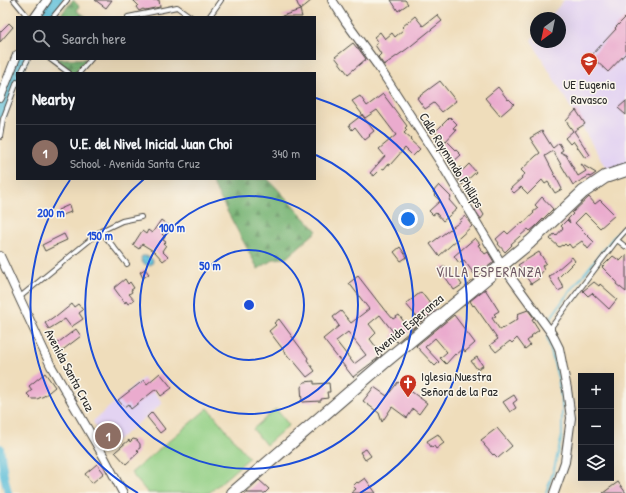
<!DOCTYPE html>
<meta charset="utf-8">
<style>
body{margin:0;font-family:"Patrick Hand",sans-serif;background:#242831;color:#f1f3f6}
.controls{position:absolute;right:12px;bottom:12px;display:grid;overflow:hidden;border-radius:0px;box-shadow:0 4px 16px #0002}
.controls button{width:36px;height:36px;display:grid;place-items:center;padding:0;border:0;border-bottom:1px solid #363941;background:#171b24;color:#f1f3f6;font:20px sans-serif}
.compass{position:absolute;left:530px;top:12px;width:36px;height:36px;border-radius:50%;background:#171b24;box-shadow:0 4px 16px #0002;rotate:213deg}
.you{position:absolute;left:408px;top:219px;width:14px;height:14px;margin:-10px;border:3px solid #fff;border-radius:50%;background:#1a73e8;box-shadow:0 0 0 6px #1a73e833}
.badge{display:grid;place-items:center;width:26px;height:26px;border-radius:50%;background:#0f766e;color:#fff;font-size:13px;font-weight:700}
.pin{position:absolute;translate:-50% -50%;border:2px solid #fff;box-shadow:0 1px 4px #0006}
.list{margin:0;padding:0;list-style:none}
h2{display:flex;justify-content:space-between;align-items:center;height:52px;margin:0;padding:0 16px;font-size:17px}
h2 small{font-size:13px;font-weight:400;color:#9ea1a6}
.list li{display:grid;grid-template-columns:26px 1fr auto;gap:12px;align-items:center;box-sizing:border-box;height:56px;padding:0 16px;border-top:1px solid #363941}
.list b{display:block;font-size:15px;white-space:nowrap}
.list p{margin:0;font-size:13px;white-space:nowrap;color:#9ea1a6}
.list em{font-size:13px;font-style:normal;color:#9ea1a6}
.icon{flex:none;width:22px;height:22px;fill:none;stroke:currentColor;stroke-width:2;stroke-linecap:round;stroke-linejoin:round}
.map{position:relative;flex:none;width:626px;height:493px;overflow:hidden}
.search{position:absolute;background:#171b24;box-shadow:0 4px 16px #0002;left:16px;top:16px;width:300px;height:44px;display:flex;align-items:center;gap:10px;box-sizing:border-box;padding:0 14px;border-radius:0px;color:#9ea1a6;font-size:15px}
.panel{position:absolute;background:#171b24;box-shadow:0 4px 16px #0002;left:16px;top:72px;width:300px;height:108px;border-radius:0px}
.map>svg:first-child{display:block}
</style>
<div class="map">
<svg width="626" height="493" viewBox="0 0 626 493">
<defs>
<pattern id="forest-firs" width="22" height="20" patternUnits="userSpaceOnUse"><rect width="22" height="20" fill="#75b272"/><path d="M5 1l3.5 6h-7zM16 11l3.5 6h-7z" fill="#60915e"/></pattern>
</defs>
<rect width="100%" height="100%" fill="#fbf7ec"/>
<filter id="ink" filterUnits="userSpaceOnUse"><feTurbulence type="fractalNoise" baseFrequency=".025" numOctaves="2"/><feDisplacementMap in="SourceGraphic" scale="8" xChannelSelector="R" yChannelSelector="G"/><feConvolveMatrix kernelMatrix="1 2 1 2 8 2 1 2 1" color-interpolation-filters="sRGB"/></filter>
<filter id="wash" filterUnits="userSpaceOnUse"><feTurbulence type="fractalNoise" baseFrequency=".012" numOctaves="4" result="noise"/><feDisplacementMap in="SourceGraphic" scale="16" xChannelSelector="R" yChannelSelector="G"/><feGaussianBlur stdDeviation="0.9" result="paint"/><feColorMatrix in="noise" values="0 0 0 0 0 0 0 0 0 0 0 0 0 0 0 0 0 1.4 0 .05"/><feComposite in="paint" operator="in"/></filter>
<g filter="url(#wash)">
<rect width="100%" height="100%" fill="#efddbb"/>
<path fill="#e3d3f2" d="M564,0H626V164L607,170L531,40L536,34V42H560V18H549Z
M143,378L163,403L105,450L93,421Z"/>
<path fill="#92cf84" stroke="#5e7d58" d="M208,408L249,458L209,493H148L131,473Z
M276,409L289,425L266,445L253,429Z"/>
<path fill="url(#forest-firs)" stroke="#506e4e" d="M73,0L79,6L77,11L87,17H59Z
M56,59H86L75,73H74Z
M210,179H268L317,231L286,258L274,259L258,269Z"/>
<path fill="#59bcd8" stroke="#427482" d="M142,256C147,256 151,256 153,261L152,264C148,266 146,265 142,262L141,258Z"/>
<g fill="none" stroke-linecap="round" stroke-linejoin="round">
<path stroke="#59bcd8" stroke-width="2" d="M549,323L552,316L564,299L617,233L626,224
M546,493L554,469L562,436V403L558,378L547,336"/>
<path stroke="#59bcd8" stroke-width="8" d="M0,448L4,475L8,493"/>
<path stroke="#59bcd8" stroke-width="13" d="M45,17L57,0
M0,112L9,85L22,59"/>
</g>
<g id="blocks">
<path fill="#eaabce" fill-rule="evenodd" d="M95,0H112L106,8Z
M133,0H159L160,7L145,10L143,9L139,11L136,7L138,5Z
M296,0H312L300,10Z
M391,0H405L408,4L398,11Z
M300,10L302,17H282V16Z
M437,15L442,21L407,49L384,65L378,57L381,54L375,45L378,43L374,37L380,32L385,39L392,33L395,37L404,29L402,27L415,16L423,26Z
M626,17V53L608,72L591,56L616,29L615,28Z
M9,23L13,27L0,42V32Z
M353,43L357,48H358L366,59L348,74L335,57Z
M440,81L456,101L442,112L434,103L425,109L417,98Z
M498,87L508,100L509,99L514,104L500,116L485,98Z
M383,94L407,126L405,128L407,130L404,133L411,139L410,140L420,149L413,156L405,148L390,165L388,164L384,169L382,168L374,176L370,173L385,156L379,149L396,135L377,110L365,118L352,101L360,96L367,106Z
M626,101V115L618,108Z
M576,110L585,124L574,131L590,155L585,158L573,141L570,144L565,138L573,131L566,121Z
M362,115L374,131L369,135L370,136L365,140L355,127L352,130L349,125Z
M450,117L457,124L453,128L456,130L445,142L435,132Z
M542,131L552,147L553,148L559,143L563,150L560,152L566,155L578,176L586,171L581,164L596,173L590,177L589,176L573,185L553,151L545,156L562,189L555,193L548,182L545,184L542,180L528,194L521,187L514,193L510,189L522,178L521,177L525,174L521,170L536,156L540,153L530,138Z
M446,140L461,155L453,162L446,155L449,152L442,145Z
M469,164L476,172L462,185L454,173L460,167L463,170Z
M439,185L451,197L449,200L457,209L443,221L436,213L433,215L429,211L440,201L434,195L435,194L433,192Z
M542,197L553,209L535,227L530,231L528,229L511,244L512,245L505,252L498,244L499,243L496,239L505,231L508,234L518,225L522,223V224L534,213L533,212L538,208L535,205Z
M589,197L595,204L600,200L615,215L600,228L585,213L575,223L594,242L588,249L582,241L572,248L569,244L567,246L565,244L563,246L562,245L559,247L550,239L554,234L556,236L563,228L561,226L567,220L570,223L568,219L573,214L572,213Z
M69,205L71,212L60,216L58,210Z
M479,207L484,215L481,219L475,210Z
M465,216L472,226L439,256L430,244L461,221L460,220Z
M161,220L169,226L162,234L165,237L163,240L166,242L164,244L166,245L162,251L168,257L163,261L155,252L142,244L139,249L133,245L142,231L146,234L148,230L152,233Z
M64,234L67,240L56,245H57L45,251L42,245Z
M475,238L480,244L478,245L485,254L488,252L494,262L486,268L485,266L474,274L464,260L459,263L454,256Z
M400,247L407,257L401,261L394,252Z
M539,252L546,263L542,266L544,270L538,277L540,278L531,284L518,265Z
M626,255V292L616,284L617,282L602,267L613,256L620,261Z
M572,257L575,261L558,278L564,288L558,291L549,277Z
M445,266L453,279L457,277L462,285L454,290L440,269Z
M145,269L149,274L143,278L140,272Z
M358,276L386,312H387L393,319L399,315L410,330L419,323H420L397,342L391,336L394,333L380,315L369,324L376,333L370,339L382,355L353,377L323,339L339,326L333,317L341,311L351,323L369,309L349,283ZM348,332L366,355L354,364L336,341Z
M125,279L128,284L130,282L134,288L131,290L132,292L129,294L134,300L128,304L126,301L125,303L114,288Z
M594,282L599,286L600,284L617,299L609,309L592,293L588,296L583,291Z
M485,289L499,311L494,314L496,316L492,318L500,330L518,319L517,317L518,316L517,314L528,310L534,318L532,319L539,330L531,336L532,337L527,341L530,345L525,349L517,338L512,343L510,341L496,352L490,345L498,339L474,305L473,306L470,301Z
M421,292L435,310L421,322L406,304Z
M72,304L74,307L78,304L83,310L79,313L83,319L71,327L65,319L49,329L45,323L55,316L56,317Z
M454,315L475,343L465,352L463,349L456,355L455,354L446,364L440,358L447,352L435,338L425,347L439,362L435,366L416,346Z
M279,319L308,358L307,360L315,371L307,377L292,359L291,360L269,331L276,325L274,323Z
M76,329L81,336L60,352L55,345Z
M477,357L483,366L477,369L471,361Z
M45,373L55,387L44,396L37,399H32L27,394L32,390L29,386Z
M160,373L172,388L161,396L156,389L131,409L128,404L124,407L118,400L144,380L147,384Z
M314,381V384L329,383L330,392H327L328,398L321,399V401L302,402L301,387L304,382Z
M398,382L427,403L419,414L413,409L407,418L392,407L382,422L379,413L363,401L374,387L387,396Z
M514,395L517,400L513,403L516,408L510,412L503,402Z
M152,412L165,429L160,433L147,417Z
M497,428L512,446L498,458L494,454L493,455L484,445H485L481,440Z
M438,434L444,443L436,449L434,446L431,447L427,441Z
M133,439L137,440L140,444V448L137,450L139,452L126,464L115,452L129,440L130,442Z
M366,449L371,456L365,460L360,452Z
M97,464L104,473L92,483L85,474Z
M365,478L376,493H351L356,489L353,486L357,482L358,483Z
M259,480L269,489L265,493H245Z
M618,482L626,493H603Z"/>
</g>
</g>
<g filter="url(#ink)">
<use href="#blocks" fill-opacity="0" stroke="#484641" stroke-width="1"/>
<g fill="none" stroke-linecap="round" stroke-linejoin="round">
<g stroke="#484641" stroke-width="6">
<path id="service" d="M14,0L28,17
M53,17L67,0
M128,17L177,7L191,17
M209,17L221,0
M50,59L69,73
M21,73L28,59
M79,73L91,59
M0,137L3,119L17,82
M101,231L127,264
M617,240L626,247
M20,297L101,231L122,221L141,217
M552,331V326L566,307L617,240L626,230"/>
</g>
<g stroke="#484641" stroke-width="10">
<path id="minor" d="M332,0L346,22L378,66L441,163L502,265L552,334L559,348L567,389L571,418L565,462L554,493
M35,17L47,0
M0,98L17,55
M0,256L51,366L104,457L123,493"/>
</g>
<g stroke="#484641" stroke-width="14">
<path id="secondary" d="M233,493L386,361L530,242L583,192L605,177L626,170"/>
</g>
<use href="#service" stroke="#fff" stroke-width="4"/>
<use href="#minor" stroke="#fff" stroke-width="8"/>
<use href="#secondary" stroke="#fff" stroke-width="12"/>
</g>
</g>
<g fill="none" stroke="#1d4ed8" stroke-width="2">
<circle cx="249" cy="305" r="55"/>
<circle cx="249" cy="305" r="109"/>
<path d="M316 155A164 164 0 1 1 144 179"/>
<path d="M138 493A218 218 0 0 1 70 180M316 98A218 218 0 0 1 360 493"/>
</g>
<defs>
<g id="school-pin" transform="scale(0.9)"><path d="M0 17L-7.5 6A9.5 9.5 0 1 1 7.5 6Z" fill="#c8321e" stroke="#fbf7ec"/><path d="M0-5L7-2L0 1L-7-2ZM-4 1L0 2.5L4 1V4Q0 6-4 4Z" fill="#fff"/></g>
<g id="church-pin" transform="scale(0.9)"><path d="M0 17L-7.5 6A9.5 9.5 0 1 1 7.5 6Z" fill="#c8321e" stroke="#fbf7ec"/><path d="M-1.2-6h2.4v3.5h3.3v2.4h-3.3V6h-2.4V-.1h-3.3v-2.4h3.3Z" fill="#fff"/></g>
</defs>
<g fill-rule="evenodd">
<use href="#school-pin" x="589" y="61"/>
<use href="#church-pin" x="408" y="383"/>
</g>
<g text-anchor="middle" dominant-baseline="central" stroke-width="3" stroke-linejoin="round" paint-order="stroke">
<g font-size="13" fill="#2b2b2b" stroke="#fbf7ec">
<text x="589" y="84">UE Eugenia<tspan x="589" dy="15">Ravasco</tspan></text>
<text x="421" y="376" text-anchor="start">Iglesia Nuestra<tspan x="421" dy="15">Señora de la Paz</tspan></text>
</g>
<g font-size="13" fill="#2b2b2b" stroke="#fbf7ec">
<text transform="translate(452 160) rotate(58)">Calle Raymundo Phillips</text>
<text transform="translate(408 324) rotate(-40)">Avenida Esperanza</text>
<text transform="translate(70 370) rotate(62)">Avenida Santa Cruz</text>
</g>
<g font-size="14" letter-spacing="1" fill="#6e5864" stroke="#fbf7ec">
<text x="489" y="271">VILLA ESPERANZA</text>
</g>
</g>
<circle cx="249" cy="305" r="6" fill="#1d4ed8" stroke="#fbf7ec" stroke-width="2"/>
<g font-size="12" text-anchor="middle" font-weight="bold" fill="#1d4ed8" stroke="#fbf7ec" stroke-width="3" stroke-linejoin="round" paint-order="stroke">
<text x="51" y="217">200 m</text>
<text x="172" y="232">100 m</text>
<text x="100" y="240">150 m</text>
<text x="210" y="270">50 m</text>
</g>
</svg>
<div class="controls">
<button>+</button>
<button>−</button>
<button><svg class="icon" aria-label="layers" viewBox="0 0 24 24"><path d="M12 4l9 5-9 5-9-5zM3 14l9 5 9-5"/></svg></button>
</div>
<svg class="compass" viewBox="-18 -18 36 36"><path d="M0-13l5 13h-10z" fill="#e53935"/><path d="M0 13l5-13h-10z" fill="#9ea1a6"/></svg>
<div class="you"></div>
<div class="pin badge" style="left:108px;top:436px;background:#8d6e63">1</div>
<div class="search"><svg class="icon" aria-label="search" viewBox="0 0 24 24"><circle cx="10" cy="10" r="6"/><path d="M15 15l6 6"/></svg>Search here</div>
<section class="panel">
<h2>Nearby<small></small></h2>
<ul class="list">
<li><span class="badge" style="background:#8d6e63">1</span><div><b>U.E. del Nivel Inicial Juan Choi</b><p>School · Avenida Santa Cruz</p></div><em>340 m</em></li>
</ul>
</section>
</div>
